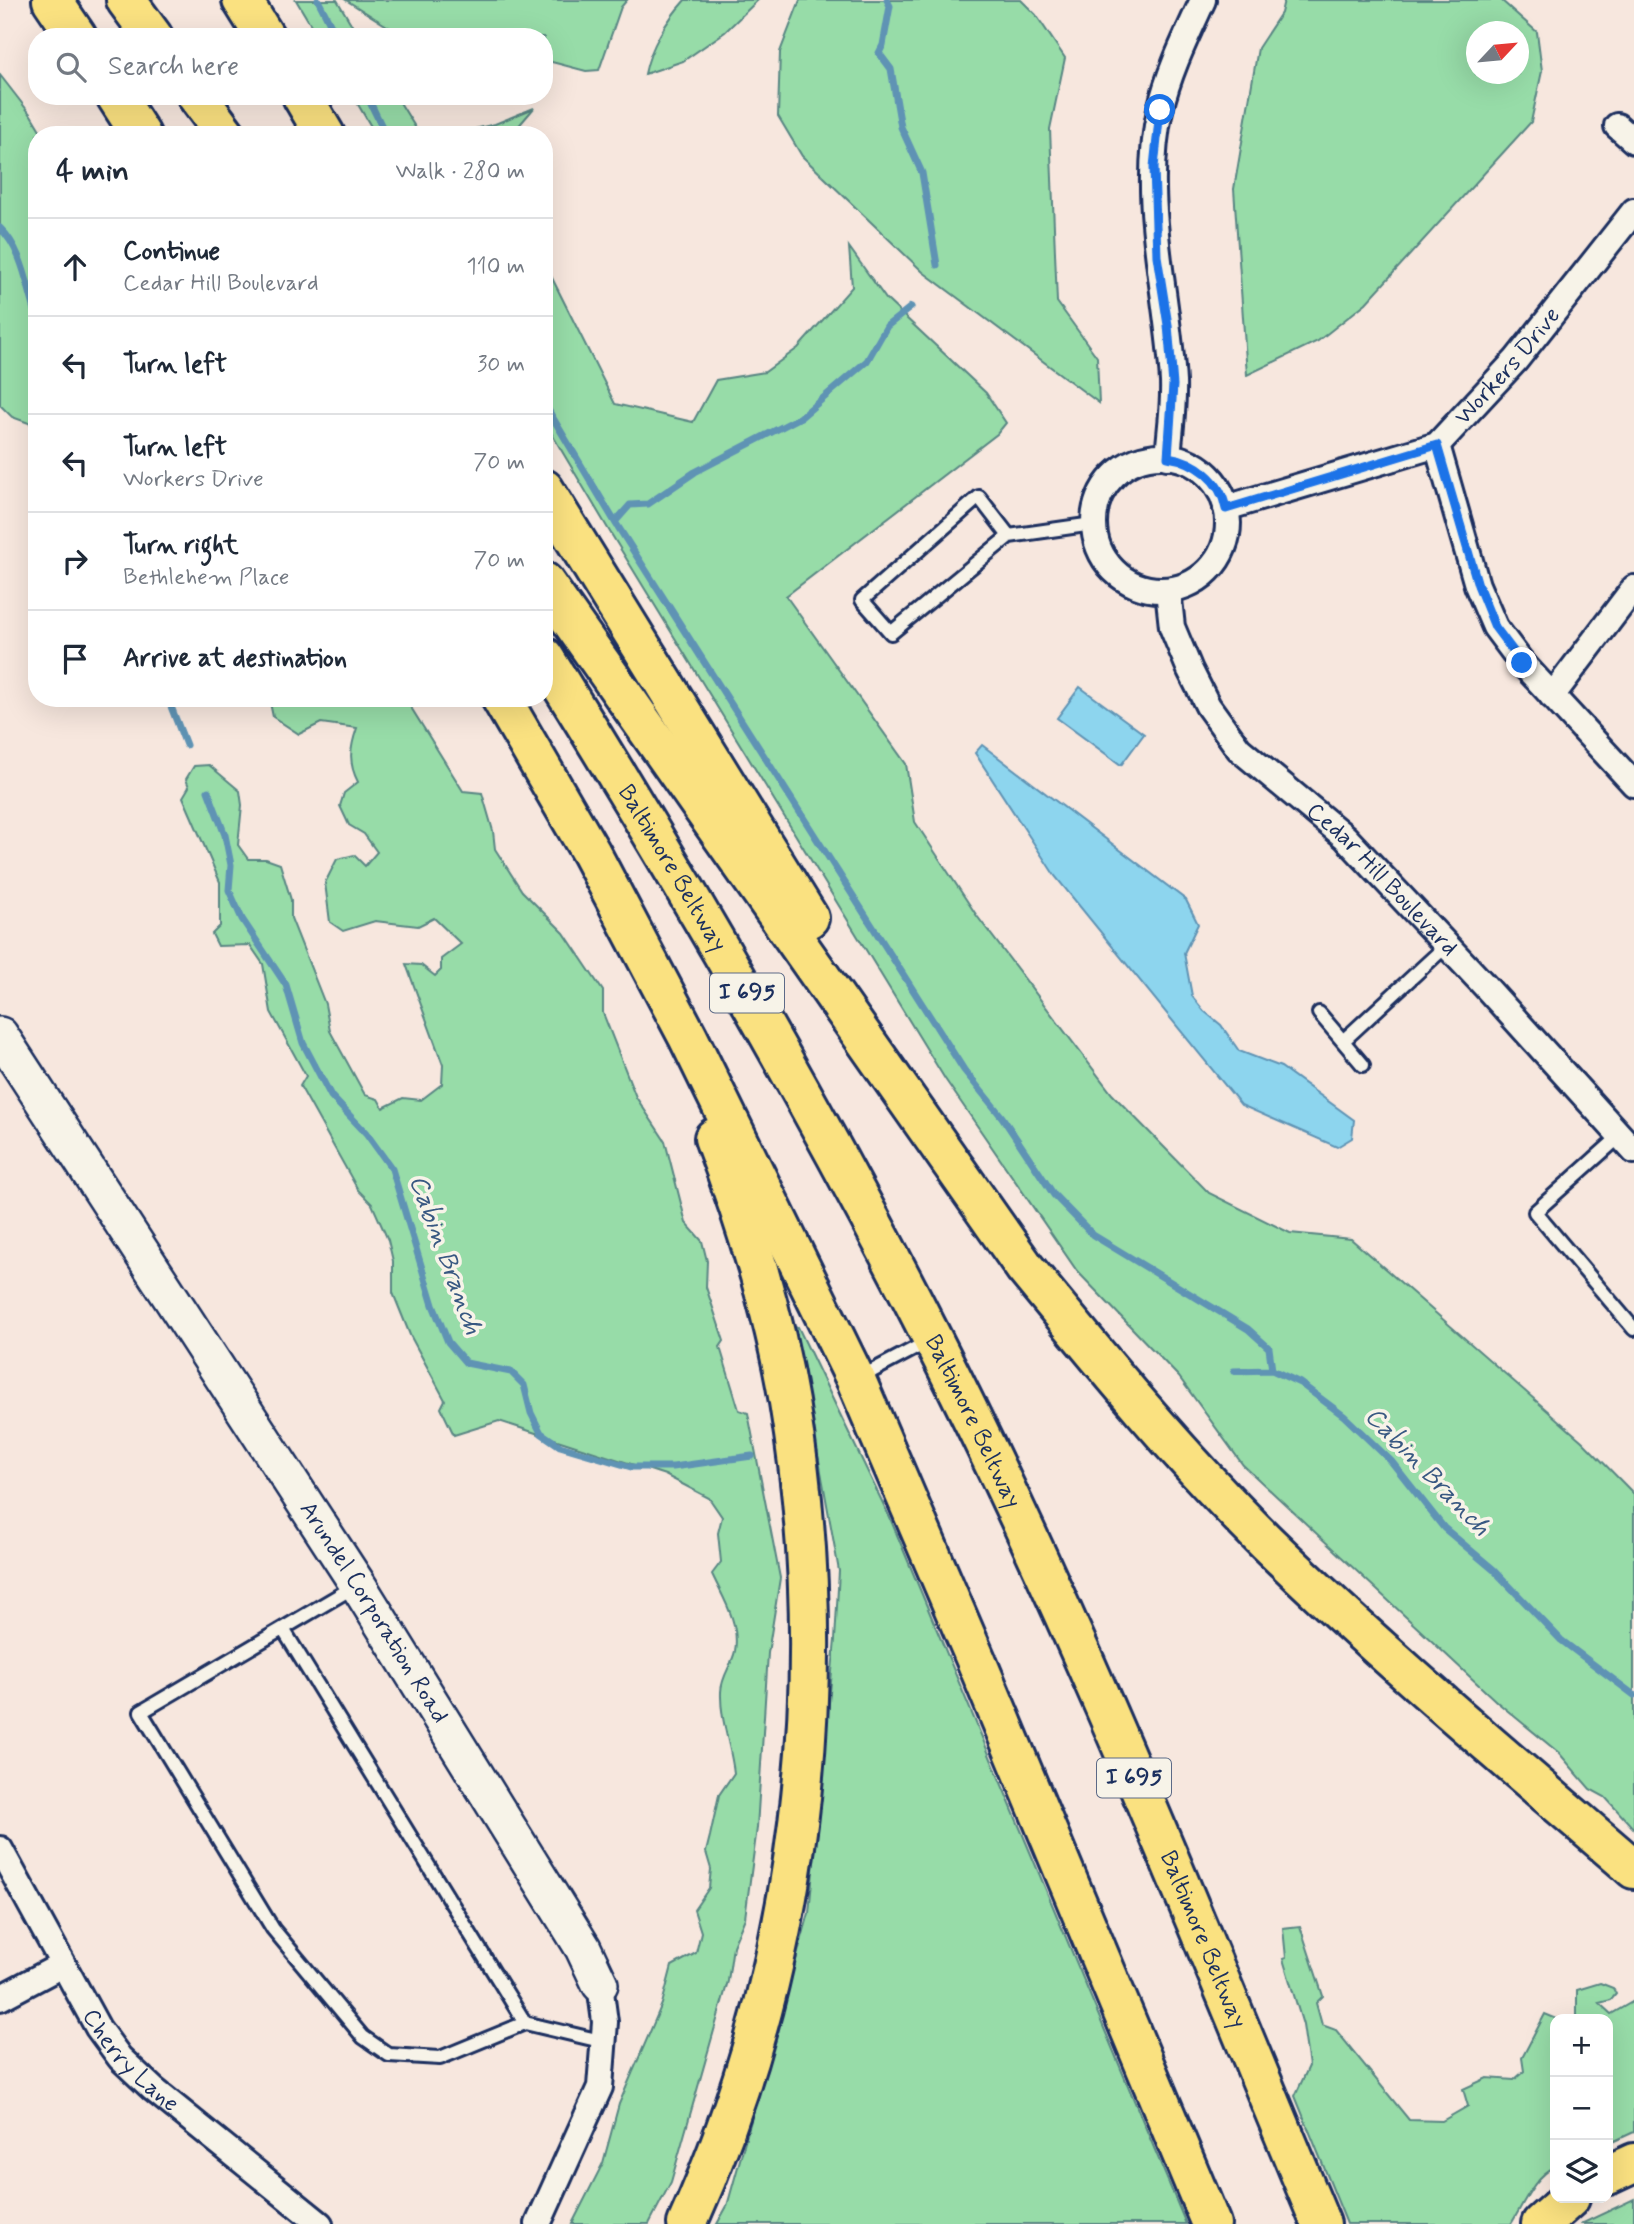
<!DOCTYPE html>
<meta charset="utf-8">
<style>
body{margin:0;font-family:Mynerve,sans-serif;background:#f6f6f7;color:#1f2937}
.controls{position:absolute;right:21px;bottom:21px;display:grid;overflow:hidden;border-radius:14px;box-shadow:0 7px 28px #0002}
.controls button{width:63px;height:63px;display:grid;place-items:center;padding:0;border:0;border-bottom:2px solid #e0e1e3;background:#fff;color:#1f2937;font:35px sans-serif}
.compass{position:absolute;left:1466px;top:21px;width:63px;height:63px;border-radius:50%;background:#fff;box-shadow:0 7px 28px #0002;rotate:64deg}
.stop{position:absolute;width:21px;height:21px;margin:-16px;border:5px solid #1a73e8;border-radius:50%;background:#fff}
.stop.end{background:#1a73e8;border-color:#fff;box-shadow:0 2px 7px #0008}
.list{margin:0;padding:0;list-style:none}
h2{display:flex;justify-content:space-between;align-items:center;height:91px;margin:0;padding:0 28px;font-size:30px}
h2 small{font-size:23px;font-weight:400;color:#747a83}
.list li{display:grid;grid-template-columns:46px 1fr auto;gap:21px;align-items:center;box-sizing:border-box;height:98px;padding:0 28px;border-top:2px solid #e0e1e3}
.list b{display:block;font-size:26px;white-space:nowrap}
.list p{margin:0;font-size:23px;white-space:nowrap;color:#747a83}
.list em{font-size:23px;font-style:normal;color:#747a83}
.icon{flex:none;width:38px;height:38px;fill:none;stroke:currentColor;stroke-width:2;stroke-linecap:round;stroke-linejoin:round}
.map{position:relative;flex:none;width:1634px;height:2224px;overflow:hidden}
.search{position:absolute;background:#fff;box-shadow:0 7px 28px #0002;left:28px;top:28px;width:525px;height:77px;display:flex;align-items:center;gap:18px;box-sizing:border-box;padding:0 24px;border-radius:28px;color:#747a83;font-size:26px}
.panel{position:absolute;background:#fff;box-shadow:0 7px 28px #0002;left:28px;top:126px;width:525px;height:581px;border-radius:28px}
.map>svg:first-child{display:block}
</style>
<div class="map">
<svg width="1634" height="2224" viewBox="0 0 1634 2224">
<rect width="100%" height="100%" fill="#f7e7de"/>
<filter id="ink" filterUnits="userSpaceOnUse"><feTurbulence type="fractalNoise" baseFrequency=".0143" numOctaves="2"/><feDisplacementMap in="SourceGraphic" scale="14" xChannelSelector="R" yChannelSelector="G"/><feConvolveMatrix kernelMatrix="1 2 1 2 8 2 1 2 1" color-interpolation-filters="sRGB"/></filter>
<g filter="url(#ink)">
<path fill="#97dca8" stroke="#598683" stroke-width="2" fill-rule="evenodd" d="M296,0H337L359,37H318Z
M346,0H627L621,7L599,70L586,71L544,60V37H417L395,31Z
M685,0H758L725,32L683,61L645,74C650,47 667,20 685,0Z
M800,0H1021L1036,15L1065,58L1050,129L1057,302L1097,357L1099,403L923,272L802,156L778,116L780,52Z
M1284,0H1501L1537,32L1542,71L1531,122L1366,303L1318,341L1247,375L1234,189L1258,48L1281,13ZM1476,32H1518V74H1476Z
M0,75L31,115L43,135H37V426L12,417L0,405Z
M353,96H396L420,135H376Z
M534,108L511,135H451L495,124Z
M849,247L886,299L986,393L1006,423L997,434L786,596L906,764L915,822L977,916L1112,1094L1209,1193L1290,1233L1351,1239L1582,1441L1634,1494V1829L1605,1797L1590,1789L1559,1753L1497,1702L1243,1465L1179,1377L1077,1271L945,1079L610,532L544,421V262L615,404L693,422L716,380L765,372L798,348L852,287Z
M269,698H405L463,791L482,793L493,831L495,849L522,891L564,933L603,991V1013L636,1097L665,1141L686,1223L702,1241L707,1261L706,1287L724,1341L720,1347L739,1410L748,1413L780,1578L768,1653L757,1828L745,1918L733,1946L728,1981L671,2182L649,2224H572L603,2163L619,2104L662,2004L672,1966L696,1953L701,1932L694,1910L709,1888L711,1869L706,1852L710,1836L719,1795L734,1773C731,1746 720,1719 721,1692C721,1677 732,1665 735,1651C740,1623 723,1598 712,1574L721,1562L718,1533L722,1517L709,1498L665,1475L499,1421L454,1435L441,1408L445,1400L410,1335L393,1293V1261L388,1240L372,1204L358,1190L300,1086L306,1076L271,1012L263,964L250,945L218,946L212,934L220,926V882L183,797L189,787L186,779L194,766L209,765L240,791L242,805L238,845L248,859H266L280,864L291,900V918L325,1004L330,1031L365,1095L378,1099L383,1108L403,1098L421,1100L442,1084L443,1065L406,964L421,965L435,976L441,970V959L461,944L434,918L418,926L375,921L343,931L330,922L325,883L337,859L354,855L365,866L377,852L364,834L349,825L340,806L344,793L358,782C348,763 350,748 357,728L321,723L299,734L273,717Z
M798,1327L890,1518L1186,2224H717L727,2206L809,1913L835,1640L839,1571L795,1328Z
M1300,1926L1323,1996L1316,2003L1322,2025L1336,2030L1409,2120L1442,2121L1468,2106L1463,2089L1487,2078L1514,2080L1524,2071L1522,2058L1545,2014L1557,2019L1555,2167C1534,2176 1523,2205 1511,2224H1347L1295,2096L1309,2066L1303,2025L1283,1959L1286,1958L1283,1928Z
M1600,1983L1613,1988L1616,1994L1611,2000L1599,2003L1611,2014L1634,2001V2132L1608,2144V2019H1577V1990Z
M1634,2199V2224H1582L1583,2223Z"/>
<path fill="#8dd5ee" stroke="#5f93b4" stroke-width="2" d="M1080,687L1144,734L1121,765L1057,718Z
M982,745L1186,900L1198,924L1184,953L1192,996L1204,1011L1221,1025L1239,1051L1281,1067L1354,1120L1352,1138L1337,1147L1241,1105L1055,876L975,753Z"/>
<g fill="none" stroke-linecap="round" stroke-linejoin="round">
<path stroke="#5f93b4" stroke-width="7" d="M318,0L337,37
M887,0L890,6L883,45L879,53L891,69L901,127L922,173L937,265
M367,96L386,135
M0,228C23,250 27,287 37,316
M544,403L615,522L964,1070L1002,1117L1054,1195L1093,1235L1248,1329L1269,1348L1272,1370
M615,522L630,505L648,504L695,472L801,417L867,361L887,326L911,307
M171,698L170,704L186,745
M208,791L225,835L231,865L229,890L242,919L286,985L303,1043L331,1096L366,1133L392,1169L433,1305L448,1342L466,1363L511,1372L524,1385L531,1413L541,1433L560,1446L631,1467H673L752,1456
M1234,1371L1272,1370L1300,1383L1344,1416L1391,1461L1444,1528L1494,1570L1561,1640L1634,1695"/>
<g stroke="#1b2f5e" stroke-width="18">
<path id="lane" d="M1009,536L979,497L862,600L891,633L1009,536L1093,524
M1319,1013L1363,1065
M1343,1041L1447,945
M1620,1136L1535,1212L1634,1329
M859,1378L929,1341
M357,1585L141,1712L273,1929L363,2037L389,2055L440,2058L525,2023L605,2042
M283,1629L525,2023"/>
</g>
<g stroke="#1b2f5e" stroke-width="30">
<g id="street">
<path d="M1617,126L1634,141"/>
<path d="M1437,445L1477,585L1495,627L1522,663L1634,784"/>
<circle cx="1161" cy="523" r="67"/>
<path d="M1168,457C1170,432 1174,406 1173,382C1168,292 1140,200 1160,110C1169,71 1187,35 1203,0"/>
<path id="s1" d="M1226,508L1437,445L1516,360L1634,211"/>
<path id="s2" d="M1168,590L1172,627L1190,670L1208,706L1239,749L1345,837L1485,986L1634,1151"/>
<path d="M1552,696L1634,588"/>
<path id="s3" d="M0,1849L98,2028L120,2058L153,2089L320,2224"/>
<path d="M0,1998L62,1965"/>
<path d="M538,2224L600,2087L605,2022L600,1984"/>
</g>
</g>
<g stroke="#1b2f5e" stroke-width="40">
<g id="secondary">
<path id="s4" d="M0,1035L358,1585L583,1948L600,1984"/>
</g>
</g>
<g stroke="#1b2f5e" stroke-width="44">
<g id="highway">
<path d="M52,0L77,37"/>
<path d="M126,0L153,37"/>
<path d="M242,0L265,37"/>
<path d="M116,96L141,135"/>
<path d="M197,96L226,135"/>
<path d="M302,96L325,135"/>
<path d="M544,489L809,918"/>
<path d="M544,582L1025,1268C1102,1362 1179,1456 1266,1542C1384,1657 1510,1762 1634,1869"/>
<path id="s5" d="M544,657C683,880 813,1103 932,1338C1078,1625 1197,1926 1321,2224"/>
<path d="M501,698L591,853L688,1037L856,1380L976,1660L1211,2224"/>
<path d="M1608,2175L1634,2163"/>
<path d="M687,2224C802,1968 835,1678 789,1402C774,1312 746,1223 714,1138"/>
<path d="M1541,2224L1570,2198"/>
</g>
</g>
<use href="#lane" stroke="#f7f3e8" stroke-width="12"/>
<use href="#street" stroke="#f7f3e8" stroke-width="24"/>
<use href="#secondary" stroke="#f7f3e8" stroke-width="35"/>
<use href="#highway" stroke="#fae180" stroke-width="38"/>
</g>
</g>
<g fill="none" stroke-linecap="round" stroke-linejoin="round" filter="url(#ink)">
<path stroke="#1a73e8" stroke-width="9" d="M1160,110L1154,167L1157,256L1168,325L1173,385L1168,457C1195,461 1221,480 1226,509L1437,445L1478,585L1495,627L1522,663"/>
</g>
<g text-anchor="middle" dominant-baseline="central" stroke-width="7" stroke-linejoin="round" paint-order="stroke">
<g fill="#f7f3e8" stroke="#5d6a87" stroke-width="2">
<rect x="710" y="973.5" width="74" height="39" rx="5"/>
<rect x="1097" y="1758.5" width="74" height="39" rx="5"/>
</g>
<g font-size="23" font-weight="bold" fill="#1b2f5e">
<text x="747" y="993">I 695</text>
<text x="1134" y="1778">I 695</text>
</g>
<g font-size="24" fill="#1b2f5e" stroke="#f7f3e8">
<text stroke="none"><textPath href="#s1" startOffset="326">Workers Drive</textPath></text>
<text stroke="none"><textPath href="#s5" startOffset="247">Baltimore Beltway</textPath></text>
<text stroke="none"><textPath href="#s2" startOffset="371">Cedar Hill Boulevard</textPath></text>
<text stroke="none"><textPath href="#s5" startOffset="877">Baltimore Beltway</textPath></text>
<text stroke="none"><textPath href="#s4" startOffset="688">Arundel Corporation Road</textPath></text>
<text stroke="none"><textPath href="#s5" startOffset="1444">Baltimore Beltway</textPath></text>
<text stroke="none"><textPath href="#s3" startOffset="250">Cherry Lane</textPath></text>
</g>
<g font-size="26" font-style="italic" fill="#385882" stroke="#f7f3e8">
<text transform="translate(445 1255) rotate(70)">Cabin Branch</text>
<text transform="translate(1427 1472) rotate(46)">Cabin Branch</text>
</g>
</g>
</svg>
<div class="controls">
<button>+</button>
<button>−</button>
<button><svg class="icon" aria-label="layers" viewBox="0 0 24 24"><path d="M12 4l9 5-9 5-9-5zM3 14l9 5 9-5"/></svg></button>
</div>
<svg class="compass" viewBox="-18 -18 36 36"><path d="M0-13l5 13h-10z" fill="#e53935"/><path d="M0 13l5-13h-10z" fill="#747a83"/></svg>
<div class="stop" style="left:1160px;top:110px"></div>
<div class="stop end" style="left:1522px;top:663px"></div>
<div class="search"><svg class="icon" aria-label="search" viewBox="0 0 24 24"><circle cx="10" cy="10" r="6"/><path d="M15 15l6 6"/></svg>Search here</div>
<section class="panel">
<h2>4 min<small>Walk · 280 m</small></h2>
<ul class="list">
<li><svg class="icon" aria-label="ahead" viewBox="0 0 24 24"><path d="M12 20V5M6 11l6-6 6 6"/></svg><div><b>Continue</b><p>Cedar Hill Boulevard</p></div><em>110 m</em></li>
<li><svg class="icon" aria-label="left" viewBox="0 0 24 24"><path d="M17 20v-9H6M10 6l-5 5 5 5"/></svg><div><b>Turn left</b></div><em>30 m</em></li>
<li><svg class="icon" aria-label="left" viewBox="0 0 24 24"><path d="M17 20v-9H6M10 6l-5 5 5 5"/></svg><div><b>Turn left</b><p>Workers Drive</p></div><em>70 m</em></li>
<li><svg class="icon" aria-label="right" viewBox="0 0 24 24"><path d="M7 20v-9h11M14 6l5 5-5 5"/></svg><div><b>Turn right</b><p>Bethlehem Place</p></div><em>70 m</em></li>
<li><svg class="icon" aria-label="arrive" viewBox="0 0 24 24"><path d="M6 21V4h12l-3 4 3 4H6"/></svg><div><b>Arrive at destination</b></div></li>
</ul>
</section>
</div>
